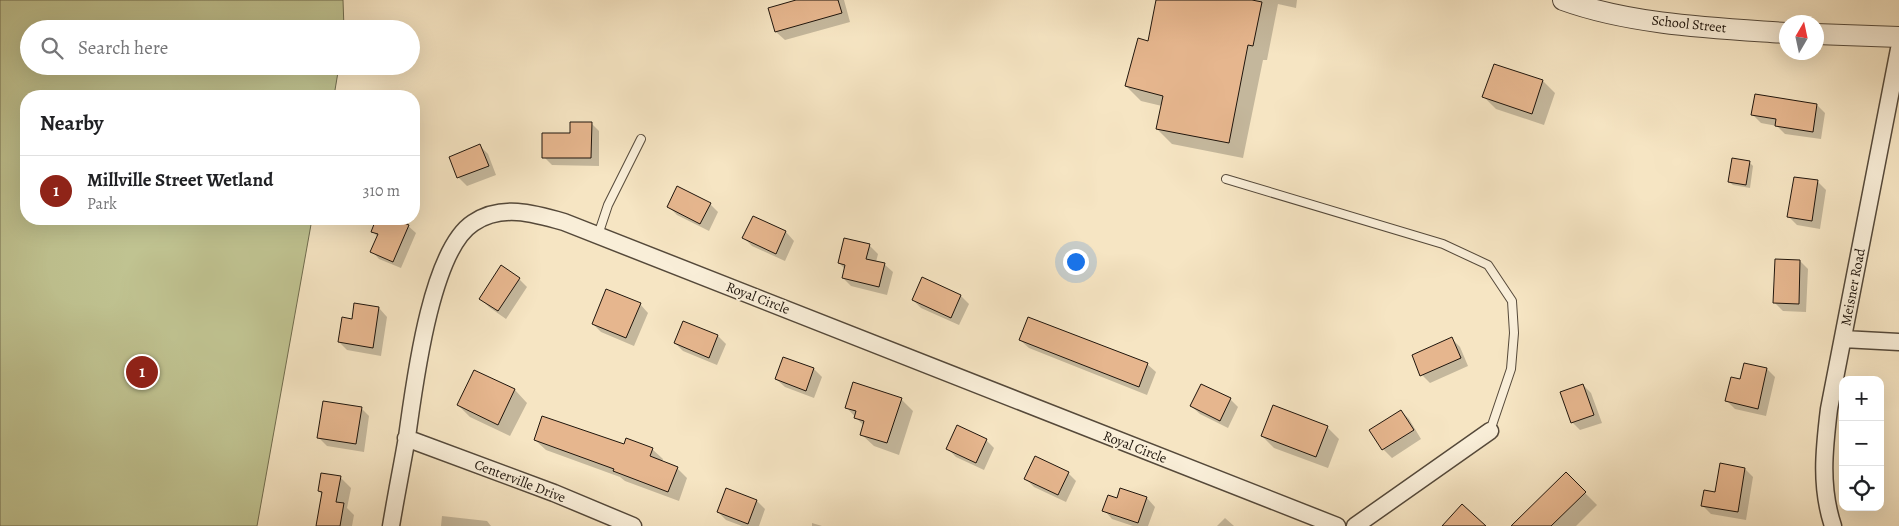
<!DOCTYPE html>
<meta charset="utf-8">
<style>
body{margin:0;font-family:Alegreya,serif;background:#f2f2f2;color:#202124}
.controls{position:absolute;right:15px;bottom:15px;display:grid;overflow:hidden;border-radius:10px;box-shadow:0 5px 20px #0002}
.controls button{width:45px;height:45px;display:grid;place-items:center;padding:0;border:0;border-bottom:1px solid #e0e0e0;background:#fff;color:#202124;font:25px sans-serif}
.compass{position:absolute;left:1779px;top:15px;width:45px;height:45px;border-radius:50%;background:#fff;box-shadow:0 5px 20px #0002;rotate:9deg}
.you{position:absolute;left:1075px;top:261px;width:18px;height:18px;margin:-12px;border:4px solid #fff;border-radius:50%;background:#1a73e8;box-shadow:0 0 0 8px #1a73e833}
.badge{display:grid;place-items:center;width:32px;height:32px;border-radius:50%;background:#8f2418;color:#fff;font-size:16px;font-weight:700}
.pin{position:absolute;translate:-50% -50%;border:2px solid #fff;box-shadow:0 1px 5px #0006}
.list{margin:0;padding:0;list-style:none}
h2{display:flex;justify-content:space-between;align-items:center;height:65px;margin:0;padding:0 20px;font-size:21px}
h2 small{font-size:16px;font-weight:400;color:#757577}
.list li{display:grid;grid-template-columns:32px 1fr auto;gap:15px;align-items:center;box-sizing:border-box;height:70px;padding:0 20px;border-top:1px solid #e0e0e0}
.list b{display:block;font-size:19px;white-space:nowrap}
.list p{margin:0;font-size:16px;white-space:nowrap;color:#757577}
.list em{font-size:16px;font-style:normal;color:#757577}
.icon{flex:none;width:28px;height:28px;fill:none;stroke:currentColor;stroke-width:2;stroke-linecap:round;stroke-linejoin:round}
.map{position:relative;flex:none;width:1899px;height:526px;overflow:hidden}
.search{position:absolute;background:#fff;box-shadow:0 5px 20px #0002;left:20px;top:20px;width:400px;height:55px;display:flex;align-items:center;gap:12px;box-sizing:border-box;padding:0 18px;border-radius:28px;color:#757577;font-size:19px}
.panel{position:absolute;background:#fff;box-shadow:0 5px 20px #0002;left:20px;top:90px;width:400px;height:135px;border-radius:20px}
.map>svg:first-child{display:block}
</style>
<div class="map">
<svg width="1899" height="526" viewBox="0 0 1899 526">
<rect width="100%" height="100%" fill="#f6e5c3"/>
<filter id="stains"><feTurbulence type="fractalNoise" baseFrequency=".004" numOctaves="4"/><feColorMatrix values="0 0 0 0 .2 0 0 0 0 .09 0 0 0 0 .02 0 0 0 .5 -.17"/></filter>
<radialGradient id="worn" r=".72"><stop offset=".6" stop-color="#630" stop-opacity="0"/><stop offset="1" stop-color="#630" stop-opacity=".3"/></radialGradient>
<path fill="#c0c391" stroke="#706c4e" d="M0,0H343L344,29H29V66H339L334,96H26V219H312L257,526H0Z"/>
<path fill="#0003" d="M800,0H844L850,22L785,40L776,32L770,9Z
M1157,0H1297L1296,8L1278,4L1267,60H1263L1243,158L1172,144L1157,129L1162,106L1141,101L1126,86L1149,42Z
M1494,65L1543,81L1555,93L1544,125L1496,109L1484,97Z
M1817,105L1825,113L1821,139L1785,134L1777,126L1761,123L1753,115Z
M591,123L599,131V166L552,165L544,157L571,134Z
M480,146L488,154L496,175L467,186L459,178L450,157Z
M1749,162L1753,166L1750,188L1733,185L1729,182Z
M1795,178L1818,182L1826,190L1820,229L1797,225L1789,217Z
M710,204L718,212L709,231L677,215L669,207Z
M753,217L786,232L794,241L785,261L752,246L744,238Z
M378,219H410L407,225L416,233L401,268L379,259L372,251L378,237L372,231Z
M869,245L878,254L876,262L884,264L893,272L887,295L851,286L843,278L845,269L839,263Z
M1800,261L1808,269L1806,312L1783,311L1774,302Z
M519,279L527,287L506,319L489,307L480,298Z
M923,279L961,296L969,304L959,325L921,308L913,300Z
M640,304L648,313L634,346L601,332L593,324Z
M355,305L379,308L387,317L381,356L347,350L339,342L353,320Z
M718,336L726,344L717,365L683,351L675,343Z
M1452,339L1460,347L1468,366L1430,383L1422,375Z
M1020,340L1147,364L1156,372L1147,395L1029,348Z
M784,358L814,369L822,377L814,398L785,387L776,379Z
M1767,369L1775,377L1766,416L1735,409L1726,400L1741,381Z
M474,371L515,390L527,403L510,436L470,417L458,405Z
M1583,385L1591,393L1602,423L1580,430L1572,422Z
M901,399L913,411L899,455L874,446L861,434L864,426L846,407Z
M1230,399L1238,407L1228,428L1200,414L1191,406Z
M361,408L369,416L364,452L327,446L319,438Z
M1401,411L1409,419L1421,439L1392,458L1383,449L1371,430Z
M1327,427L1339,439L1328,468L1274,448L1262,436Z
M535,440L652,449L663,459L662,462L677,468L687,478L679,501L625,481L620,477L546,450Z
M986,440L994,448L984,470L956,457L948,449Z
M1745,469L1753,477L1746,520L1711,514L1702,505Z
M1068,473L1076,481L1066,502L1034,487L1026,479Z
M1566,474L1597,505L1576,526H1525Z
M340,477L351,488L347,508L354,515L352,526H317L323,495L319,491Z
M727,489L757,501L765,509L759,526H742L726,520L718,512Z
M1121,490L1147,498L1155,507L1148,526H1133L1112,519L1104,510L1118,500Z
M442,516L487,521L491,526H441Z
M1225,518L1234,526H1217Z
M812,523L822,526H812Z"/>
<path fill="#e6b68e" stroke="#1f150c" d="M796,0H838L842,13L775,32L768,8Z
M1156,0H1252L1262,2L1253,46L1248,45L1229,143L1156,129L1163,96L1125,86L1138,38L1148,41Z
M1494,64L1543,80L1532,114L1482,97Z
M1755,94L1817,104L1813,132L1775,126L1776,119L1751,115Z
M570,122H592L591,158H542V133H570Z
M480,144L489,166L457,178L449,157Z
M1732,158L1750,161L1746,185L1728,182Z
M1794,177L1818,180L1812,221L1787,217Z
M677,186L711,203L700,224L667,207Z
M753,216L786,231L776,254L742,238Z
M376,219H395L409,225L393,262L370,252L378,234L371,232Z
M844,238L870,244L866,259L885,263L879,287L842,278L845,265L838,263Z
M1775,259L1800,260L1799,304L1773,303Z
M501,265L520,278L498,311L479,299Z
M922,277L961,295L951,318L912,300Z
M606,289L641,303L626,338L592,324Z
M354,303L379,307L373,348L338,342L342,317L352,319Z
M1028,317L1148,363L1139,387L1019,340Z
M683,321L718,335L709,358L674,343Z
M1452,337L1461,358L1420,376L1412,355Z
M783,357L814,368L806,391L775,379Z
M1744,363L1767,368L1758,409L1725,401L1731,377L1740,379Z
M474,370L515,389L498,425L457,405Z
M853,382L902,398L887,443L860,435L864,421L854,418L856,411L845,408Z
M1201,384L1231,398L1220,421L1190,406Z
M1583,384L1594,415L1571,423L1560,392Z
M323,401L362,407L356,444L317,438Z
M1273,405L1328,426L1316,457L1261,436Z
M1401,410L1414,430L1382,450L1369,430Z
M542,416L624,444L626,438L653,448L650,456L678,467L668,492L613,471L614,469L534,440Z
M957,425L987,439L976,463L946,449Z
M1035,456L1069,472L1058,495L1024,479Z
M1720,463L1745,468L1738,512L1701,506L1704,490L1715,492Z
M1566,472L1586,492L1551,526H1511Z
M321,473L341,476L336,502L344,503L340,526H316L322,492L318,491Z
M726,488L757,500L748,524L717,512Z
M1120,488L1147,497L1138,523L1102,511L1108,495L1117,498Z
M1462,504L1486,526H1442Z"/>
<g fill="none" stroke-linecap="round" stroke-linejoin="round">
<g stroke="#55493a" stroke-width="10">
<path id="service" d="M1226,179L1443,244L1488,265L1512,301L1514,333L1511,369L1490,431
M598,235L608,205L641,139"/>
</g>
<g stroke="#55493a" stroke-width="19">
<path id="minor" d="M1843,339L1899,342
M406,438L554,493L633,526
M391,526C396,496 402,466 407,437C414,388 430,251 473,223C501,204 533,213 564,222L1337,526
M1355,526L1490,431
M1833,526C1820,487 1824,450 1829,409L1899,49"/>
</g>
<g stroke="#55493a" stroke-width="22">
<path id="tertiary" d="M1563,0C1632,25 1714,28 1786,33
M1816,34L1899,37"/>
</g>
<use href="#service" stroke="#f9eed8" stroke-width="8"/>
<use href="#minor" stroke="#f9eed8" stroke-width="16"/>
<use href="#tertiary" stroke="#f9eed8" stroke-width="20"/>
</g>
<g text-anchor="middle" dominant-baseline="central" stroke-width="4" stroke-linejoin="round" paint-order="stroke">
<g font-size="14" fill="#1f150c" stroke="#f9eed8">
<text transform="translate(1689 24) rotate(6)">School Street</text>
<text transform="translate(1853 287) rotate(-79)">Meisner Road</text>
<text transform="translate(758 298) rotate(21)">Royal Circle</text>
<text transform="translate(1135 447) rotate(21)">Royal Circle</text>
<text transform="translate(520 481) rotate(21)">Centerville Drive</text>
</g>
</g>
<rect width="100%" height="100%" filter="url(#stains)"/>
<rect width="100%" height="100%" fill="url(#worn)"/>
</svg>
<div class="controls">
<button>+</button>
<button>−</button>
<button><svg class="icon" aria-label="locate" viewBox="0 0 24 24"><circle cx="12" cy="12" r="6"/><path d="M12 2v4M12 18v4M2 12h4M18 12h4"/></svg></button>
</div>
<svg class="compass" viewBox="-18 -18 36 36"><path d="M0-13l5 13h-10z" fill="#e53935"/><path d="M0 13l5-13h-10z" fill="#757577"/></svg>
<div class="you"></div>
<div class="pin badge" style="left:142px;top:372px">1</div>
<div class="search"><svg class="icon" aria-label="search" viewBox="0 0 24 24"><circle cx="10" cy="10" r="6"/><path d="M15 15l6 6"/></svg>Search here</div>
<section class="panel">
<h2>Nearby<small></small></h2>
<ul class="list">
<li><span class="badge">1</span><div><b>Millville Street Wetland</b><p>Park</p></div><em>310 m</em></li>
</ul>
</section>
</div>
